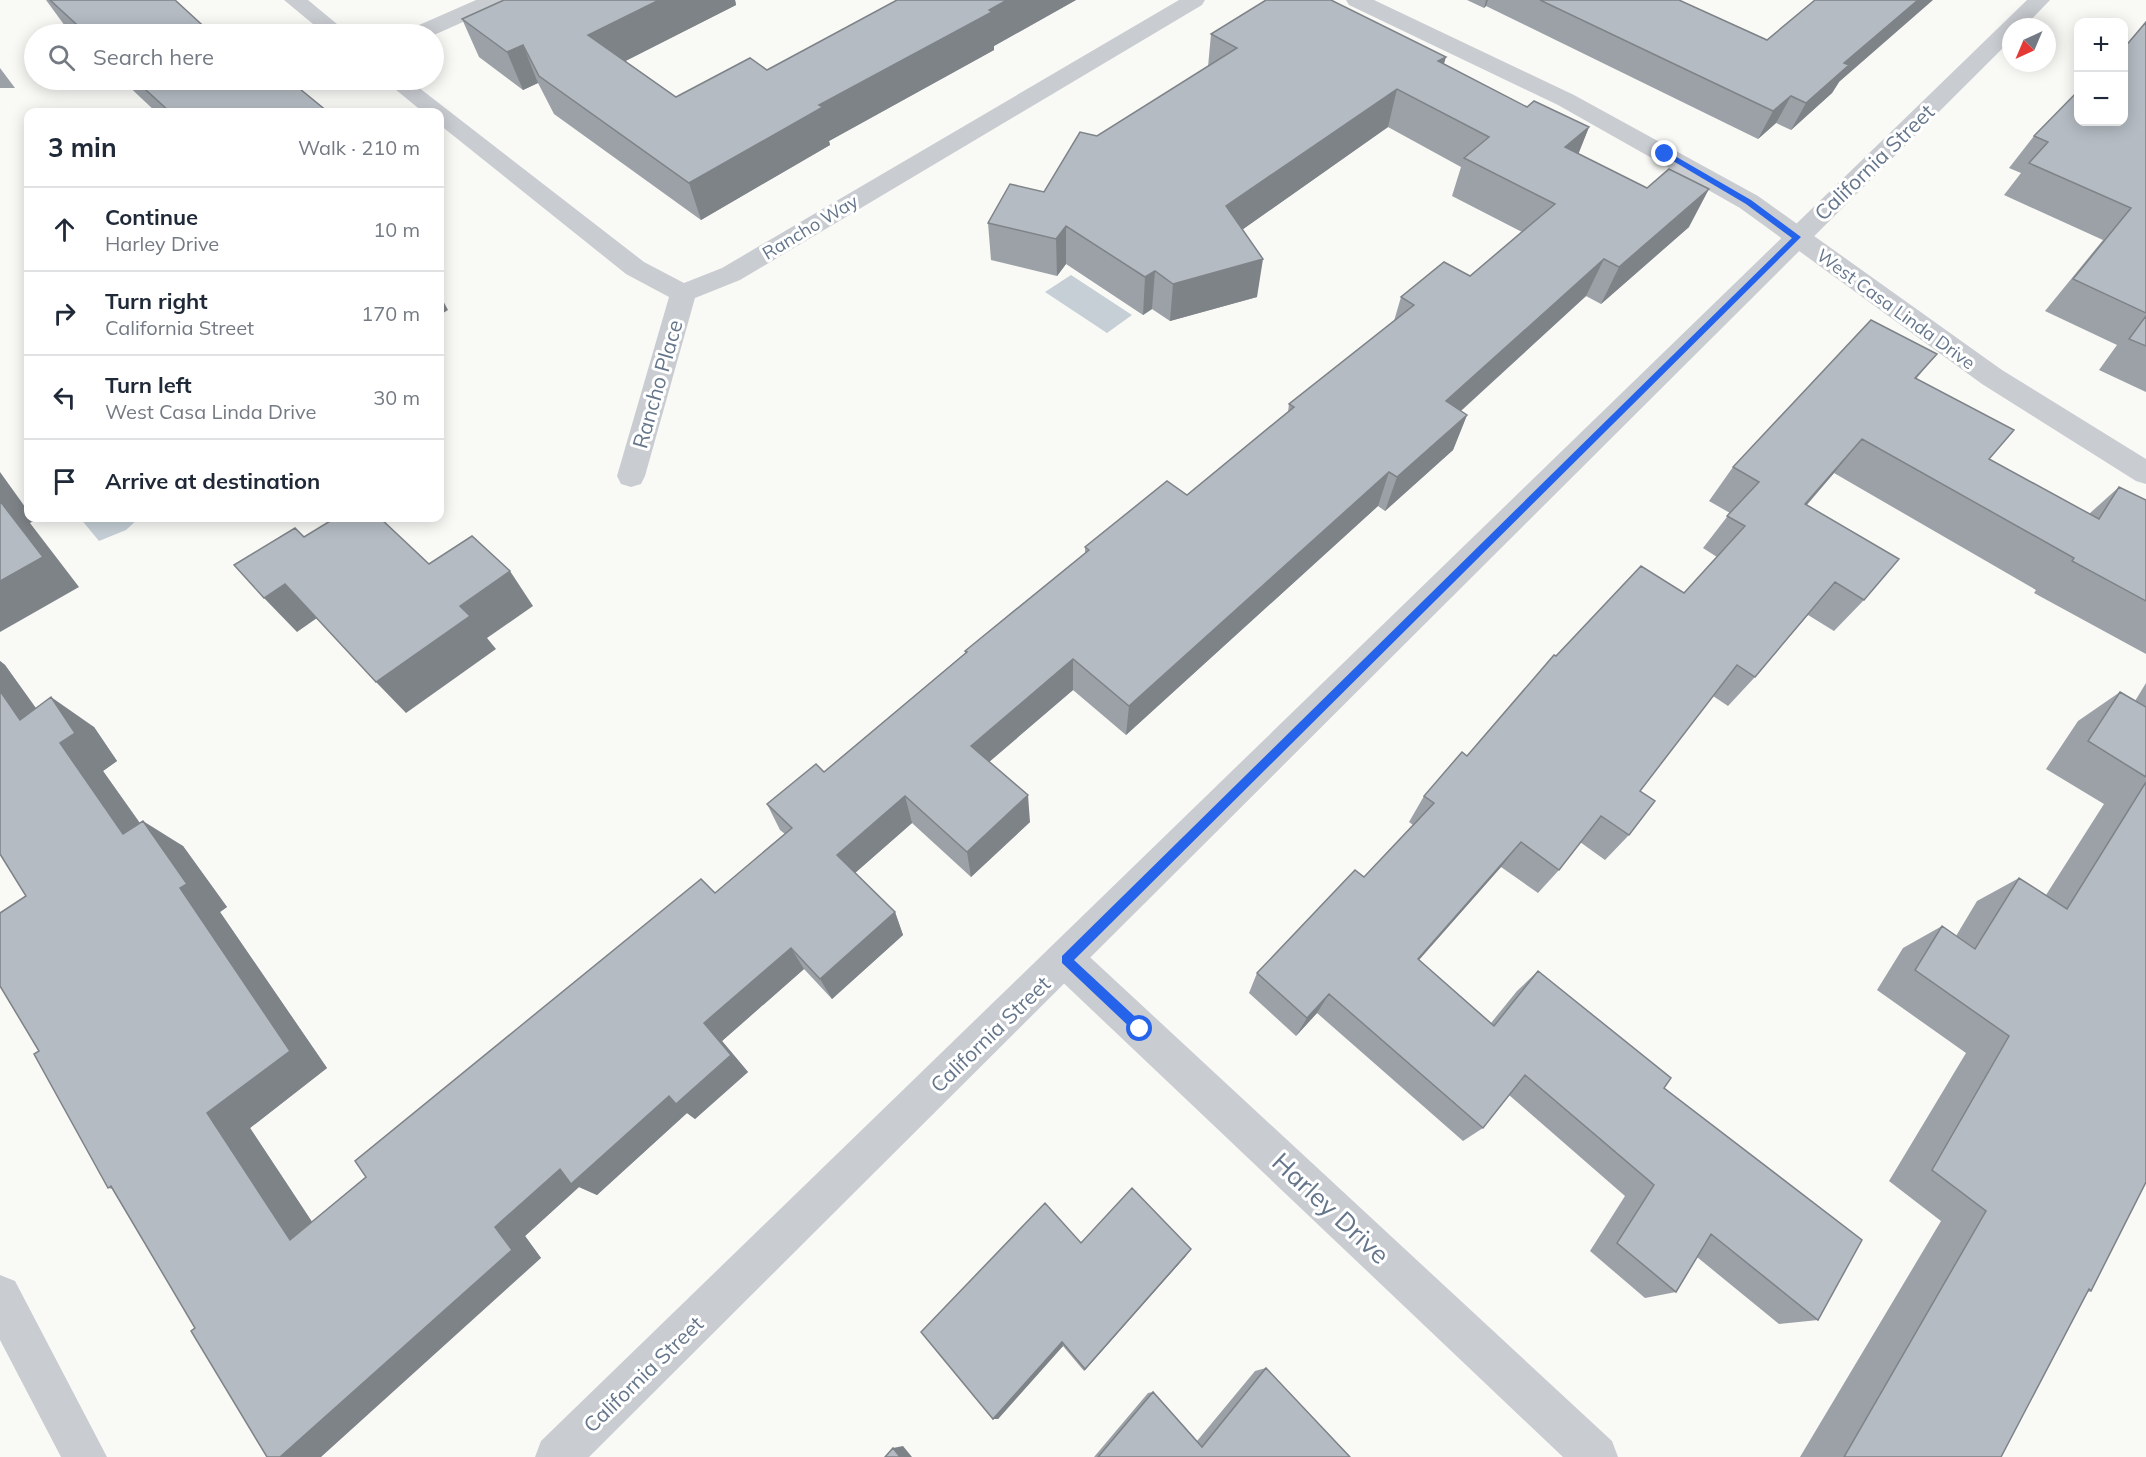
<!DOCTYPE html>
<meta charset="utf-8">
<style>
body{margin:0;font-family:Mulish,sans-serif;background:#f2f2f3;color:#1f2937}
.controls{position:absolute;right:18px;top:18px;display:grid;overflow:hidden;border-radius:12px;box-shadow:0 3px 15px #0003}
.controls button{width:54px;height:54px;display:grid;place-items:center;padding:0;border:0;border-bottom:2px solid #e0e1e3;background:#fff;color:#1f2937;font:30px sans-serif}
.compass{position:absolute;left:2002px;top:18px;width:54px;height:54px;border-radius:50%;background:#fff;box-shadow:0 3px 15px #0003;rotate:224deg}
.stop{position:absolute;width:18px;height:18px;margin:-14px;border:4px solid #2563eb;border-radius:50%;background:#fff}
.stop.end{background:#2563eb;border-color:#fff;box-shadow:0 2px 6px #0008}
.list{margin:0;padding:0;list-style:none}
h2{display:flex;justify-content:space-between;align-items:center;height:78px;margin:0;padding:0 24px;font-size:26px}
h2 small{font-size:20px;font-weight:400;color:#747a83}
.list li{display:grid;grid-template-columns:39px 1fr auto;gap:18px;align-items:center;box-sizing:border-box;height:84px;padding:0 24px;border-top:2px solid #e0e1e3}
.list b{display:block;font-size:22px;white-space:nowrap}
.list p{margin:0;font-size:20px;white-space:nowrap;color:#747a83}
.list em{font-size:20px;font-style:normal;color:#747a83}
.icon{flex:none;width:33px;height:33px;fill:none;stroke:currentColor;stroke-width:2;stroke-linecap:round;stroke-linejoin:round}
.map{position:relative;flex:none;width:2146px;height:1457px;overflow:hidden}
.search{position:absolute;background:#fff;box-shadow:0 3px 15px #0003;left:24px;top:24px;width:420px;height:66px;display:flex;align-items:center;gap:15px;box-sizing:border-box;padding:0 21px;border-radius:33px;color:#747a83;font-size:22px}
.panel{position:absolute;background:#fff;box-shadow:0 3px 15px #0003;left:24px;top:108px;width:420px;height:414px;border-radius:12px}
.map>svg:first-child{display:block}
</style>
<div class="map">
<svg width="2146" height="1457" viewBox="0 0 2146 1457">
<rect width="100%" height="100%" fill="#f9f9f6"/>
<path fill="#c5cfd5" d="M1071,275L1132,315L1107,333L1045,292Z
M80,518H139L126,530L99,541Z"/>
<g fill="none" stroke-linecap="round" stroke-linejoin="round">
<path fill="#c9ccd1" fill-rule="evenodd" d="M284,0H308L349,34H325Z
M476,0H504L501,5L434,35L407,34L410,29Z
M1179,0H1205L1202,5L740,280L695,298L645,476L641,484L631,487L621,484L617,476L669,297L626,274L440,125V112H423L384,80H409L644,262L684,283L722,268Z
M1346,0H1374L1574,95L1758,196L2002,370L2146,459V484L2136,481L1982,384L1740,208L1558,105L1349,5Z
M1066,942L1079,947L1612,1441L1618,1457H1563L1053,973L1048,960L1053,947Z
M0,1275L15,1281L107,1457H61L0,1340Z"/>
<path fill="#c9ccd1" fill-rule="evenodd" d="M2027,0H2050L2024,27H2011V40L589,1457H535L541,1441Z"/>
</g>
<path fill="#9ba1a7" d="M46,0H175L212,34H74L65,26Z
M504,0H735L736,5L625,61L676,97L767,70L895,1V0H1076L994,46V50L829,141L830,145L701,220L554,114L538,83L523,90L479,57L462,19Z
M1467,0H1679L1767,40L1839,82L1832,93L1791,130L1776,123L1758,139L1486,6L1484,8Z
M2146,22V392L2099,370L2117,345L2045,311L2103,240L2004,195L2021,173L2009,168L2034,136L2124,48Z
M1211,34L1444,64L1527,107L1589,127L1578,154L1689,227L1601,304L1586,296L1461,411L1467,415L1453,450L1385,511L1378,506L1126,735L1073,690L989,762L1030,822L971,877L912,823L855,873L895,912L903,935L832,999L804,969L722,1041L748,1072L695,1119L687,1113L597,1195L579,1187L525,1236L541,1258L195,1328L112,1189L108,1188L39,1051L26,896L0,854V661L5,665L36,708L94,727L117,761L103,771L140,823L183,846L227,907L220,912L327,1068L250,1128L312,1222L715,893L785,834L780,830L767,804L824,772L965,653V651L1085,553V547L1187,495L1288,412L1289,404L1394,321L1401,297L1470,276L1522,232L1452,196L1461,167L1388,127L1243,229L1257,297L1170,321L1152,309L1143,315L1066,264L1057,276L991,260L988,223L1044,192L1097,136L1208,67Z
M0,68L15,88H0Z
M122,80H289L328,112H156Z
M1937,354L1916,379L1989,459L2089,514L2119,487L2146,500V654L2034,593L2036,590L1834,473L1807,505L1864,600L1834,631L1808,615L1755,677L1728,706L1713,696L1640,791L1629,835L1605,860L1580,842L1559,870L1538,893L1501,867L1419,960L1491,1023L1517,991L1538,971L1664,1088L1818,1320L1779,1324L1697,1257L1676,1292L1645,1298L1590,1251L1625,1196L1509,1095L1483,1128L1463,1141L1317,1013L1296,1036L1249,993L1257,973L1364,877L1413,825L1409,822L1424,796L1467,756L1556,656L1684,593L1717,557L1703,548L1730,513L1709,501L1733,467Z
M2146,683V1182L2091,1291L2088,1292L2001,1457H1800L1941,1221L1889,1181L1966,1053L1877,990L1903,948L1942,926L1956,936L1977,901L2019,878L2046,895L2104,804L2046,769L2078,721L2120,692L2135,701Z
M1081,1243L1191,1249L1185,1257L1084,1371L1063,1346L998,1419H993Z
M1266,1368L1350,1457H1094L1148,1393L1153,1392L1197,1441L1255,1371Z"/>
<path fill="#7e8388" d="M659,0H735L736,5L602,73L588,35Z
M1007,0H1076L994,46V50L829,141L830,145L701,220L689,183L819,105Z
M1486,0H1488L1486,6L1484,8Z
M1918,0H1933L1839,82L1832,93L1791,130L1806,103L1844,63Z
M523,45L538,83L523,90L507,52Z
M1446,57L1435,95L1438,61Z
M1397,89L1388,127L1222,244L1226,206Z
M1791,96L1776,123L1758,139L1773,111Z
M1589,127L1574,165L1565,147Z
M1709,189L1689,227L1601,304L1619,267Z
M1066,226V264L1057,276L1056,239Z
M1263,259L1257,297L1170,321L1173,284Z
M1604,259L1586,296L1432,437L1446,401Z
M1155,271L1152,309L1143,315L1145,277Z
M440,295L448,310L440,315Z
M1467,415L1453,450L1385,511L1397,477Z
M1862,439L1834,473L1778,537L1805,504Z
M0,472L28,511V518H33L35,520L30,523L79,587L0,632Z
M1389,472L1378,506L1126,735L1129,706Z
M510,571L533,606L487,638L496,649L406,713L376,682L460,606Z
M285,584L317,618L297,632L264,598Z
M1073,659V690L975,774L971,746Z
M0,661L5,665L64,748L20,720L0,691Z
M51,697L94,727L117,761L103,771L165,859L123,834L60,743Z
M1028,795L1030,822L971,877L967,852Z
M905,796L912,823L847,880L837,855Z
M143,821L183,846L227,907L220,912L327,1068L250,1128L330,1249L290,1240L207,1113L180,888Z
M1521,842L1501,867L1402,979L1418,959Z
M895,912L903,935L832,999L820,979Z
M791,948L804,969L722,1041L748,1072L695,1119L687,1113L597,1195L579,1187L525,1236L541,1258L321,1457H280L495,1227L704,1023Z
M1329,994L1317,1013L1296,1036L1307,1018Z
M1191,1249L1185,1257L1084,1371L1085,1369Z
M1062,1342L1063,1346L998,1419H993Z
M903,1446L912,1457H900L893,1448Z"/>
<path fill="#b4bbc2" stroke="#7e8388" stroke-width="1.5" d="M50,0H175L212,34H87Z
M504,0H659L588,35L676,97L750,58L767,70L897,0H1007L989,10L992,12L819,105L823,107L689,183L539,76L523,45L507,52L462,19Z
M1266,0H1331L1446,57L1438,61L1527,107L1534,101L1589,127L1565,147L1647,188L1669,169L1709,189L1619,267L1604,259L1446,401L1467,415L1397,477L1389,472L1129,706L1073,659L971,746L1028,795L967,852L905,796L837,855L895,912L820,979L791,948L704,1023L731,1055L676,1104L669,1096L571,1184L560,1169L495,1227L512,1250L280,1457H267L191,1331L195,1328L111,1186L108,1188L34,1054L39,1051L0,986V913L26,896L0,854V691L20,720L51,697L75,733L60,743L123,834L143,821L187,884L180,888L290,1051L207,1113L290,1240L366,1177L355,1161L518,1028L701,879L715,893L792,828L767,804L816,764L824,772L967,652L965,651L1089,550L1085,547L1167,481L1187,495L1294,407L1289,404L1414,305L1401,297L1444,262L1470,276L1555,204L1464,158L1489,137L1397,89L1226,206L1263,259L1173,284L1155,271L1145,277L1066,226L1056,239L988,223L1010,184L1044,192L1080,132L1097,136L1237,48L1211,34Z
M1540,0H1679L1767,40L1815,0H1918L1844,63L1849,65L1806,103L1791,96L1773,111Z
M2146,22V313L2073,279L2131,208L2029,163L2048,142L2034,136L2079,90V122H2124V47V48Z
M135,80H289L328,112H170Z
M2146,316V346L2129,339Z
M1871,320L1937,354L1915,378L2014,430L1989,459L2099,519L2119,487L2146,500V601L2072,561L2074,558L1862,439L1805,504L1899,559L1864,600L1835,582L1755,677L1737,665L1640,791L1655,801L1629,835L1601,816L1559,870L1521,842L1418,959L1494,1026L1538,971L1671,1078L1664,1088L1862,1240L1818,1320L1711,1234L1676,1292L1617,1243L1654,1185L1525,1075L1483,1128L1329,994L1307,1018L1257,973L1355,870L1364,877L1434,803L1424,796L1462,752L1467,756L1554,655L1556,656L1641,566L1684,593L1745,526L1727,516L1759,482L1733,467Z
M0,501L43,557L0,581Z
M335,518H380L429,564L472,536L510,571L460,606L470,616L376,682L285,584L264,598L234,565L295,528L304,537Z
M2120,692L2146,707V777L2088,741Z
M2146,782V1182L2091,1291L2089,1289L2001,1457H1844L1986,1211L1932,1170L2009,1036L1915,970L1942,926L1975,949L2019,878L2067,909Z
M1132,1188L1191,1249L1085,1369L1062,1342L993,1419L921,1332L1045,1203L1081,1243Z
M1266,1368L1350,1457H1098L1153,1392L1202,1447Z
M893,1448L900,1457H885Z"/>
<path fill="#2563eb" d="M1663,152H1668L1751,200L1801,237L1074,960L1144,1025V1033H1136L1062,963V956L1792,238L1746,204L1663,155Z"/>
<g text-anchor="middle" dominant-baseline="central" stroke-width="6" stroke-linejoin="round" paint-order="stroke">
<g font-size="18" fill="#65768b" stroke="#fff">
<text transform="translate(810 227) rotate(-31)">Rancho Way</text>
<text transform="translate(1896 309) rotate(36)">West Casa Linda Drive</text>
</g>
<g font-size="21" fill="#65768b" stroke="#fff">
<text transform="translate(1874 162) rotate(-44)">California Street</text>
<text transform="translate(657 384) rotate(-74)">Rancho Place</text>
<text transform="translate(990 1034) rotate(-44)">California Street</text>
<text transform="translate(643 1374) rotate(-44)">California Street</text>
</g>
<g font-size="26" fill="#65768b" stroke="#fff">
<text transform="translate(1331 1208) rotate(43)">Harley Drive</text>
</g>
</g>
</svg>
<div class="controls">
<button>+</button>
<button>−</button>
</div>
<svg class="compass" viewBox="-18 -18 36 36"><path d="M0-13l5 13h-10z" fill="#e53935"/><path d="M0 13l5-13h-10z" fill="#747a83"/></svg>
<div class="stop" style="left:1140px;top:1029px"></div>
<div class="stop end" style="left:1665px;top:154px"></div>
<div class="search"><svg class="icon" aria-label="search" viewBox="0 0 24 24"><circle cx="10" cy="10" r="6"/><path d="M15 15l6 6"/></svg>Search here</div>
<section class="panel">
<h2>3 min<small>Walk · 210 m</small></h2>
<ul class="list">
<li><svg class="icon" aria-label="ahead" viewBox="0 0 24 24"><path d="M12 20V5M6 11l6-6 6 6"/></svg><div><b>Continue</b><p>Harley Drive</p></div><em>10 m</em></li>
<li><svg class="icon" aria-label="right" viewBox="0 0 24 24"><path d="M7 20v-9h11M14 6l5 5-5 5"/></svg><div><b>Turn right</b><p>California Street</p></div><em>170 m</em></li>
<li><svg class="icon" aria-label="left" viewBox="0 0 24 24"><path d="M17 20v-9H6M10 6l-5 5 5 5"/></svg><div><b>Turn left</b><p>West Casa Linda Drive</p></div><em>30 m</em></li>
<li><svg class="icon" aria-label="arrive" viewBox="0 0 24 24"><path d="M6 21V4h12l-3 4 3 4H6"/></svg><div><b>Arrive at destination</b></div></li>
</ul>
</section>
</div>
